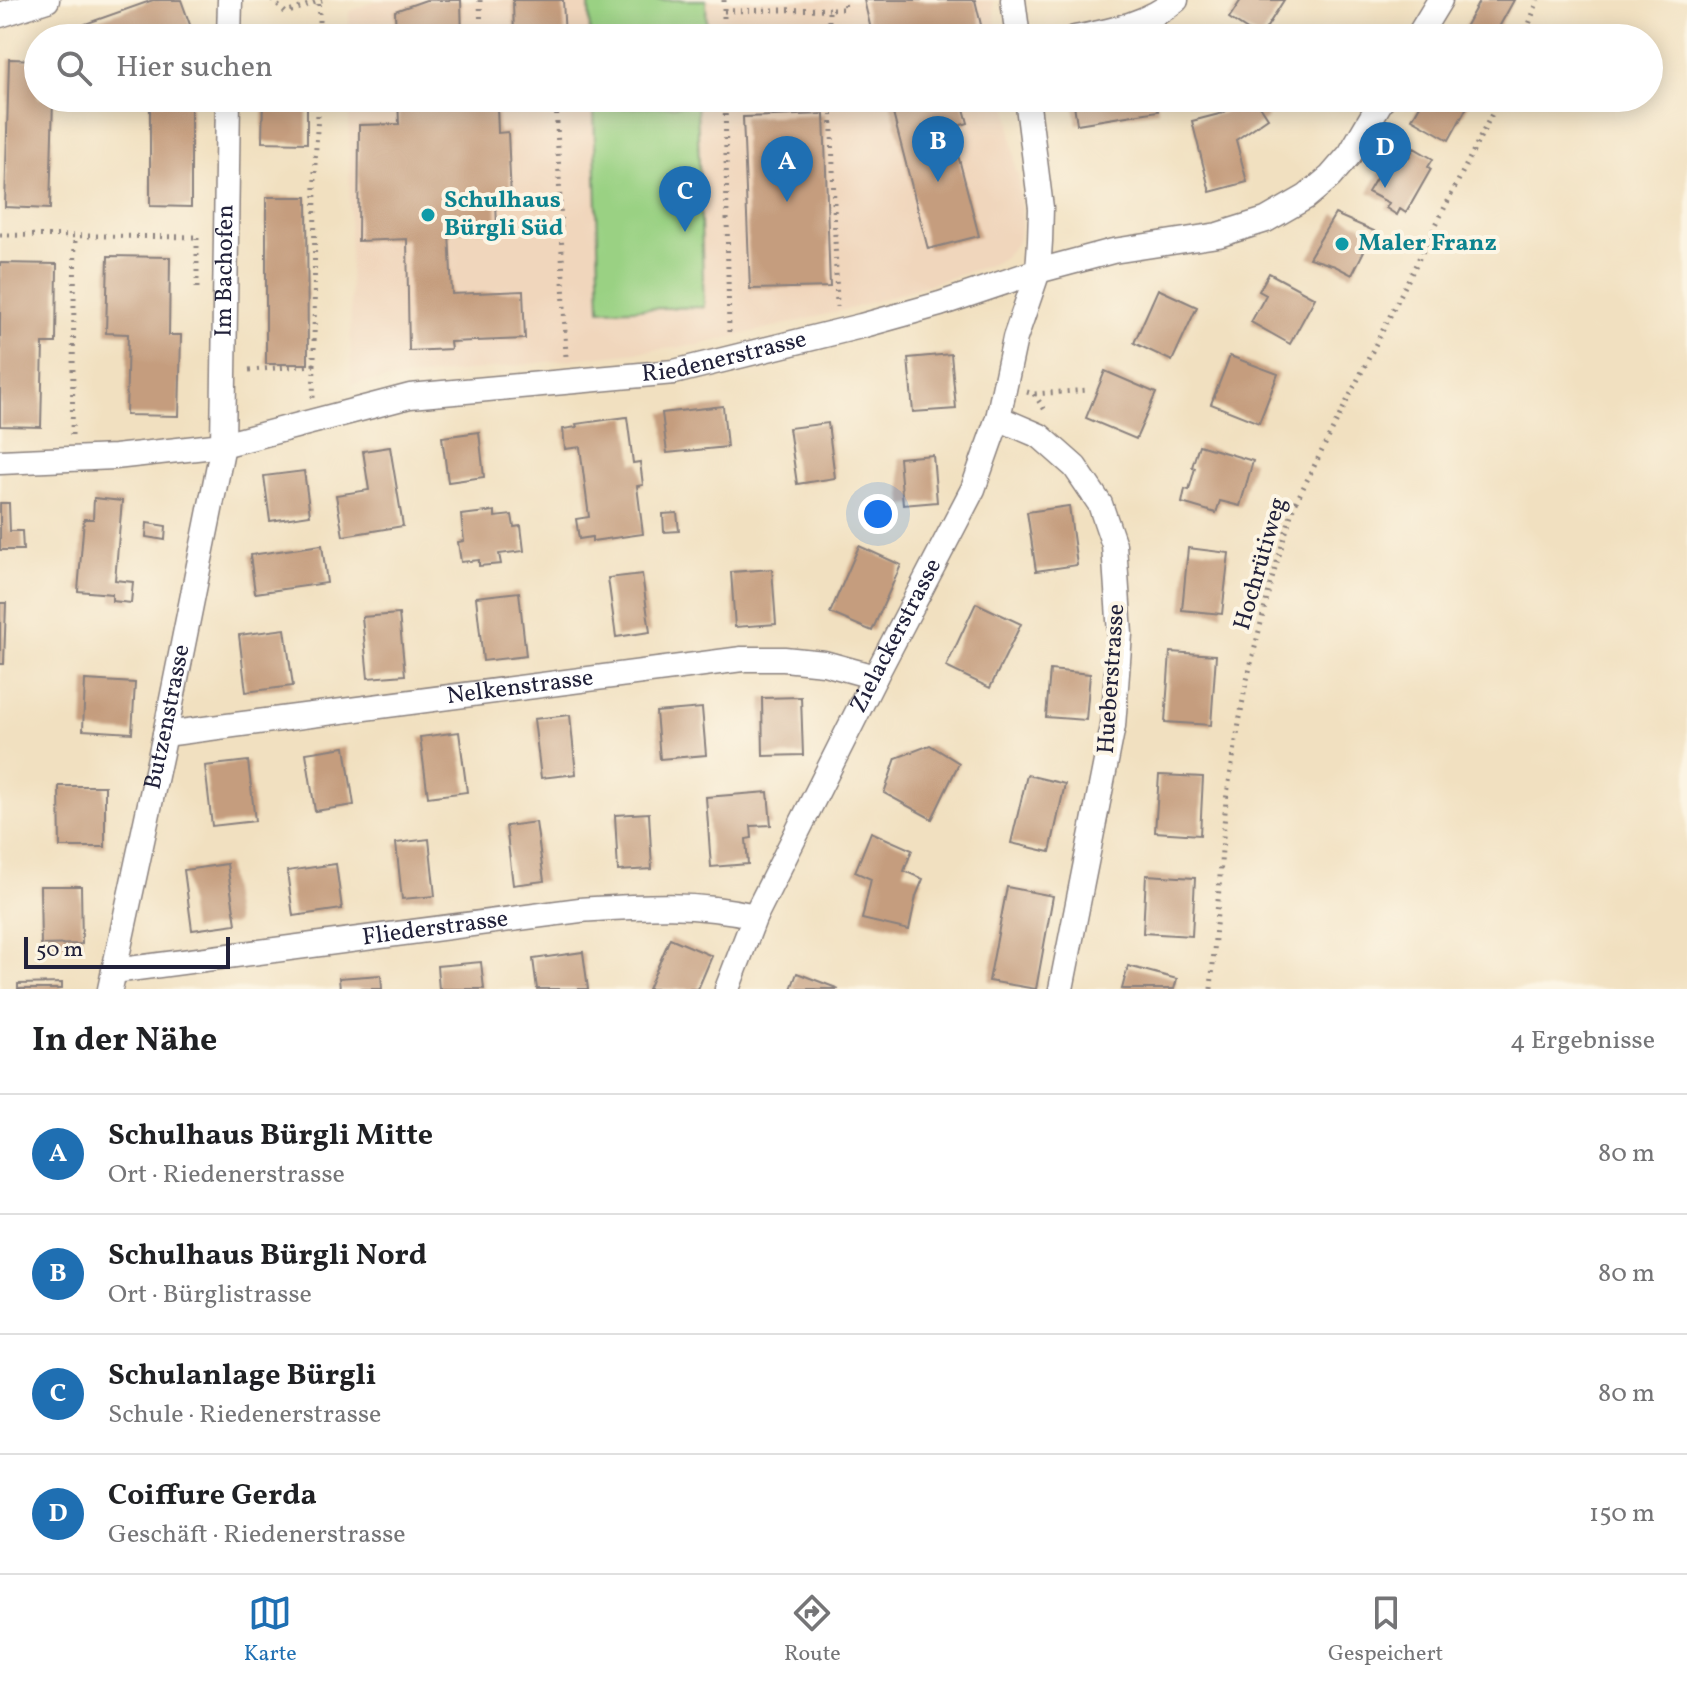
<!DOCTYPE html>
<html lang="de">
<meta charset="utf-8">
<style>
body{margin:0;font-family:Vollkorn,serif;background:#f6f6f6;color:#202124}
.scale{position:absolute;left:24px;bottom:20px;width:206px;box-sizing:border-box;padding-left:8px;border:4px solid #22223b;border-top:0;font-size:22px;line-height:28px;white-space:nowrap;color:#22223b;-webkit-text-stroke:6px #fcf5e5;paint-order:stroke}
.you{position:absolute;left:878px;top:514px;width:28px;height:28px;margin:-20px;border:6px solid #fff;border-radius:50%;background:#1a73e8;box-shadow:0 0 0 12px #1a73e833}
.badge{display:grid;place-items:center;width:52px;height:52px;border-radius:50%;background:#1f6fb2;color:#fff;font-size:26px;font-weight:700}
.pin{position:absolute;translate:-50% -66px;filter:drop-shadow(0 2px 4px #0008)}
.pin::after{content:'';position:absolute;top:42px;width:28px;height:24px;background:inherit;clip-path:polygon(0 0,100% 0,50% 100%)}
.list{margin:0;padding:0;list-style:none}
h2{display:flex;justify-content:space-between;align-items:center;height:104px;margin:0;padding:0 32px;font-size:34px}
h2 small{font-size:26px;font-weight:400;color:#757577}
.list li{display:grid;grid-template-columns:52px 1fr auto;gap:24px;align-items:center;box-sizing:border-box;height:120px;padding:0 32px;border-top:2px solid #e0e0e0}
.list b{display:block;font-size:30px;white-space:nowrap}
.list p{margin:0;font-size:26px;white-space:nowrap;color:#757577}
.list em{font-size:26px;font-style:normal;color:#757577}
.icon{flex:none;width:44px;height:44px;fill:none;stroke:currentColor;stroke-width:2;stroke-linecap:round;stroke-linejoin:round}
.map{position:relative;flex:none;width:1687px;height:989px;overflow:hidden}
.search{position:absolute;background:#fff;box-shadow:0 4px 20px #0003;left:24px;right:24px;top:24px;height:88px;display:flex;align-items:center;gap:20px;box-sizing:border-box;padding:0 28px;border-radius:44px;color:#757577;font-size:30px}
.sheet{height:584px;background:#fff}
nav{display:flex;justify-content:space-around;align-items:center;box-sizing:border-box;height:112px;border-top:2px solid #e0e0e0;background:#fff;font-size:22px;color:#757577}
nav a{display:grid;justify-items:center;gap:4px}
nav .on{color:#1f6fb2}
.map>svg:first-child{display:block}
</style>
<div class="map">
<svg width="1687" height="989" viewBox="0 0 1687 989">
<rect width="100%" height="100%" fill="#fcf5e5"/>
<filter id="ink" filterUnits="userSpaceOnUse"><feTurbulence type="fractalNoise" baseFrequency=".0125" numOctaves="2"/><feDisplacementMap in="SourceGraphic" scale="16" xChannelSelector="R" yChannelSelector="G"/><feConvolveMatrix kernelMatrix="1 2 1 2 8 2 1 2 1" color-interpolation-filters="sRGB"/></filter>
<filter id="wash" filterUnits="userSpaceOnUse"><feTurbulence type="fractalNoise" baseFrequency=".006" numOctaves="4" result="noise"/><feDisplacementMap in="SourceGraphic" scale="32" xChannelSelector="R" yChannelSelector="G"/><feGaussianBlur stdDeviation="1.8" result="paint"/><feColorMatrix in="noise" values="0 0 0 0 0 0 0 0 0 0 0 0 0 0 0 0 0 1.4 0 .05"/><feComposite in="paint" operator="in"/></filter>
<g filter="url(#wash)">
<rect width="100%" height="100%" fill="#f1e0c0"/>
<path fill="#f0d6bc" d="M377,0H993L998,38H349V12Z
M349,98H1007L1016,171L1018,172L1022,221L1018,242L1003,258L993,264L853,308L699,345L351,384Z"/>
<path fill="#9ad183" stroke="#5e7a5f" stroke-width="2" d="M589,0H706L707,38H590Z
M697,105L704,307L600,310L594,109Z"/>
<g id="blocks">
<path fill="#c59d7e" d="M153,0H181L193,33L178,38H90L85,24Z
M426,0H461L462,38H396L395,11Z
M513,0H563L565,38H514Z
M864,0H975L982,29L945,38H873Z
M1241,0H1284L1260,38L1229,18Z
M1480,0H1514L1493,38H1459Z
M9,59L38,60V98H53L50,209L5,207Z
M263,98H307V143L262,142Z
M398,98H464V105L497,104L498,133L508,132L511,199L496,200L497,230L449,232L452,294L523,291L525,339L450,342L451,349L409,351L407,239L358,241L359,125L399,124Z
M889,98H961L968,123L951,128L979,236L928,249Z
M1073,98H1156L1158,111L1077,124Z
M1244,98H1255L1268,118L1236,140L1247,182L1210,192L1192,121L1223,113Z
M1424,98H1472L1449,140L1412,119Z
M150,103H191V207L150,206Z
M824,114L830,287L750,289L743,117Z
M1394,148L1409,157L1414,148L1433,159L1428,167L1431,169L1406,213L1400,209L1397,215L1386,208L1389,203L1368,192Z
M266,197H307L308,364H266Z
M1335,214L1374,231L1352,275L1335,266L1309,258Z
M108,256L170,257L169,335H181L179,416L126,415L128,334L106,333Z
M0,263L57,264L56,343H43L41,427L0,426Z
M1269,273L1315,298L1290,344L1251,322L1266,295L1259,291Z
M1158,289L1197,307L1172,361L1134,343Z
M951,354L956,409L913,412L908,358Z
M1230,356L1278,374L1259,423L1211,404Z
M1105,371L1156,393L1136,439L1086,418Z
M723,406L727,447L667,453L662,413Z
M627,417L633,463L640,462L643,485L637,486L643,534L592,541V537L579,539L576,519L589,517L580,447L565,449L563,429L577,427L576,424Z
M828,423L835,478L797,484L789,428Z
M479,432L484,477L448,482L442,437Z
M1199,445L1253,461L1240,506L1220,501L1216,513L1182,503L1185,489L1189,490L1195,468L1192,467Z
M390,447L403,526L343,536L336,495L369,490L363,451Z
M933,455L937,502L903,505L899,458Z
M304,471L310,515L270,521L264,476Z
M94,498L122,501L115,580L133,582L131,603L112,601V594L78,591L84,519H93Z
M0,503H9L10,531H22L23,550H0Z
M1069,506L1077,565L1036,571L1027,512Z
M495,511V517L512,515L514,527L521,526L524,551L499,554L501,564L479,566V560L461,562L458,542L464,541L461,515Z
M677,513L679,531L664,532L663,514Z
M147,523L166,526L165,540L146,537Z
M322,545L327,583L255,593L250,555Z
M859,546L901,565L872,631L830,613Z
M1188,548L1229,553L1222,614L1182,610Z
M772,569L776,624L735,627L731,572Z
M642,574L650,632L616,637L608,578Z
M519,592L526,656L483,661L476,597Z
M0,603H6L4,664H0Z
M976,603L1021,624L990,688L946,667Z
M399,614L405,675L368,678L362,617Z
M285,629L293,686L246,692L239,635Z
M1170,652L1216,655L1211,725L1165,722Z
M1050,670L1090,674L1086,720L1046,717Z
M85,680L135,683L132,733L83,730Z
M801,697L803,755L763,756L762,698Z
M702,708L706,755L660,759L656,712Z
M570,715L576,774L541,778L534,719Z
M459,732L467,792L428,797L420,737Z
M930,745L959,763L932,819L884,793L896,758Z
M345,747L354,805L315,811L306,753Z
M248,761L255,821L212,826L205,766Z
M1027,775L1065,784L1050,852L1011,843Z
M1159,775L1203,777L1200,835L1155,832Z
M59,786H105V847H60Z
M768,792L771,825L751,826L752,838L746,839L748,864L711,867L706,797Z
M649,813L652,869L618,871L615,815Z
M536,822L544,881L513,885L506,826Z
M871,832L912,850L904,871L923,879L916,896L909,930L862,919L871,879L855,872Z
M429,839L435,896L402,899L396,843Z
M227,864L236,924L192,930L184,870Z
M336,864L342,909L293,916L287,871Z
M1146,875L1195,878L1192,936L1143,933Z
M40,886H81L82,944L41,945Z
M1007,887L1053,896L1036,989L989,981Z
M670,938L712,956L698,989H648Z
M583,952L588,989H537L533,959Z
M481,962L484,989H439L437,966Z
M1128,966L1177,979L1174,989H1122Z
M797,973L839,989H791Z
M381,975L382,989H340L339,978Z
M62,983V989H18V984Z"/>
</g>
</g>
<g filter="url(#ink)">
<use href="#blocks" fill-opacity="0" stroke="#8a817e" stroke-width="2"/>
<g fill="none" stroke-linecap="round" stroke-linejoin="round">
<g stroke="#8a817e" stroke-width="27">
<g id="minor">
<path d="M1013,0L1018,38"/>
<path d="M0,15L47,0"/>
<path d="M229,38L230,0"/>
<path d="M1075,38C1109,31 1148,24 1176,0"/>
<path d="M1417,38L1440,0"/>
<path d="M998,418L1040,436L1075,467L1100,504L1114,545L1120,634L1113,726L1061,989"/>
<path id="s1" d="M0,462L115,457L223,445L410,396L674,372L861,326L940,304L1038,271L1113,251L1218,235L1266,220L1306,197L1330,177L1350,154L1383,98"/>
<path id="s2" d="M165,734L742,659H784L824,663L875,677"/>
<path id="s3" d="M114,971L580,910C642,906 694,902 755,916"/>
<path id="s4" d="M110,989L165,734L223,445L228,98"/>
<path id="s5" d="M727,989L755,916L875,677L973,489L998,418L1015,338L1038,271L1040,241L1041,208L1027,98"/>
</g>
</g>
<path stroke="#8a817e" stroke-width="5" stroke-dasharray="2 6" stroke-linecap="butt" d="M272,0L286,13L322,0
M480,0L481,38
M724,0V38
M724,11L829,9
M319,38V1
M829,38V9H845L844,0
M1524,38L1538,0
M556,98L566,358
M725,98L729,333
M831,98L837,307
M0,235L199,237
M197,288V237
M314,365L315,163L319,98
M249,370L314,365L313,398
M1027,392L1034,394L1089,390
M1034,394L1045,410
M72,435L75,236
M1211,989L1226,800L1245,688L1270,586L1293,508L1500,98"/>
<use href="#minor" stroke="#fff" stroke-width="24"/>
</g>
</g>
<g fill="#0f9aa8" stroke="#fcf5e5" stroke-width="3">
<circle cx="428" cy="215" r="8"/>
<circle cx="1342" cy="244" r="8"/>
</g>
<g text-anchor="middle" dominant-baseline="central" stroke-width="8" stroke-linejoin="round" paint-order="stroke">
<g font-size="24" font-weight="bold" fill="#0d838f" stroke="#fcf5e5" text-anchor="start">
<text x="444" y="201">Schulhaus<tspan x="444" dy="28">Bürgli Süd</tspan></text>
<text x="1358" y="244">Maler Franz</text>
</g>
<g font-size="24" fill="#22223b" stroke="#fcf5e5">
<text stroke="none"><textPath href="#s4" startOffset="730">Im Bachofen</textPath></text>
<text stroke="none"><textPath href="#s1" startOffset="734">Riedenerstrasse</textPath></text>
<text transform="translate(1261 564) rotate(-74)">Hochrütiweg</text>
<text stroke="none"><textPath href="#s5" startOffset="392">Zielackerstrasse</textPath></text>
<text transform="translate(1112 679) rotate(-86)">Hueberstrasse</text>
<text stroke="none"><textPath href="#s2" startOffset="358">Nelkenstrasse</textPath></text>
<text stroke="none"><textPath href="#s4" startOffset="278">Butzenstrasse</textPath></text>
<text stroke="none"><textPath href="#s3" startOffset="324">Fliederstrasse</textPath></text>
</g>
</g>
</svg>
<div class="scale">50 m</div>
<div class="you"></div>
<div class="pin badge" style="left:787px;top:202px">A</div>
<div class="pin badge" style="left:938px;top:182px">B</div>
<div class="pin badge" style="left:685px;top:232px">C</div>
<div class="pin badge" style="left:1385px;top:188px">D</div>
<div class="search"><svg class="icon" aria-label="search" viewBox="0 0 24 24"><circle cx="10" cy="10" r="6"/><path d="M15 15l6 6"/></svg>Hier suchen</div>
</div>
<section class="sheet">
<h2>In der Nähe<small>4 Ergebnisse</small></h2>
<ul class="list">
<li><span class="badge">A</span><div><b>Schulhaus Bürgli Mitte</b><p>Ort · Riedenerstrasse</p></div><em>80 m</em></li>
<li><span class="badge">B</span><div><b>Schulhaus Bürgli Nord</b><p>Ort · Bürglistrasse</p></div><em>80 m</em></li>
<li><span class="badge">C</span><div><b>Schulanlage Bürgli</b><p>Schule · Riedenerstrasse</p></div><em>80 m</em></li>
<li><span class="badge">D</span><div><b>Coiffure Gerda</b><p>Geschäft · Riedenerstrasse</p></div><em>150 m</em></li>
</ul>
</section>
<nav>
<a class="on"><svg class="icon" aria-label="map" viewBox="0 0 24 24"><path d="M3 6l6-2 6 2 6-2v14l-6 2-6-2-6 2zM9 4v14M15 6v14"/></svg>Karte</a>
<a><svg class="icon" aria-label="directions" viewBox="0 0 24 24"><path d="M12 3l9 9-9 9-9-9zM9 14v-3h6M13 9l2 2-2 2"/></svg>Route</a>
<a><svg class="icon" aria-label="saved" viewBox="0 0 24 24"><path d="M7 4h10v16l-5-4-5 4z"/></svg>Gespeichert</a>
</nav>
